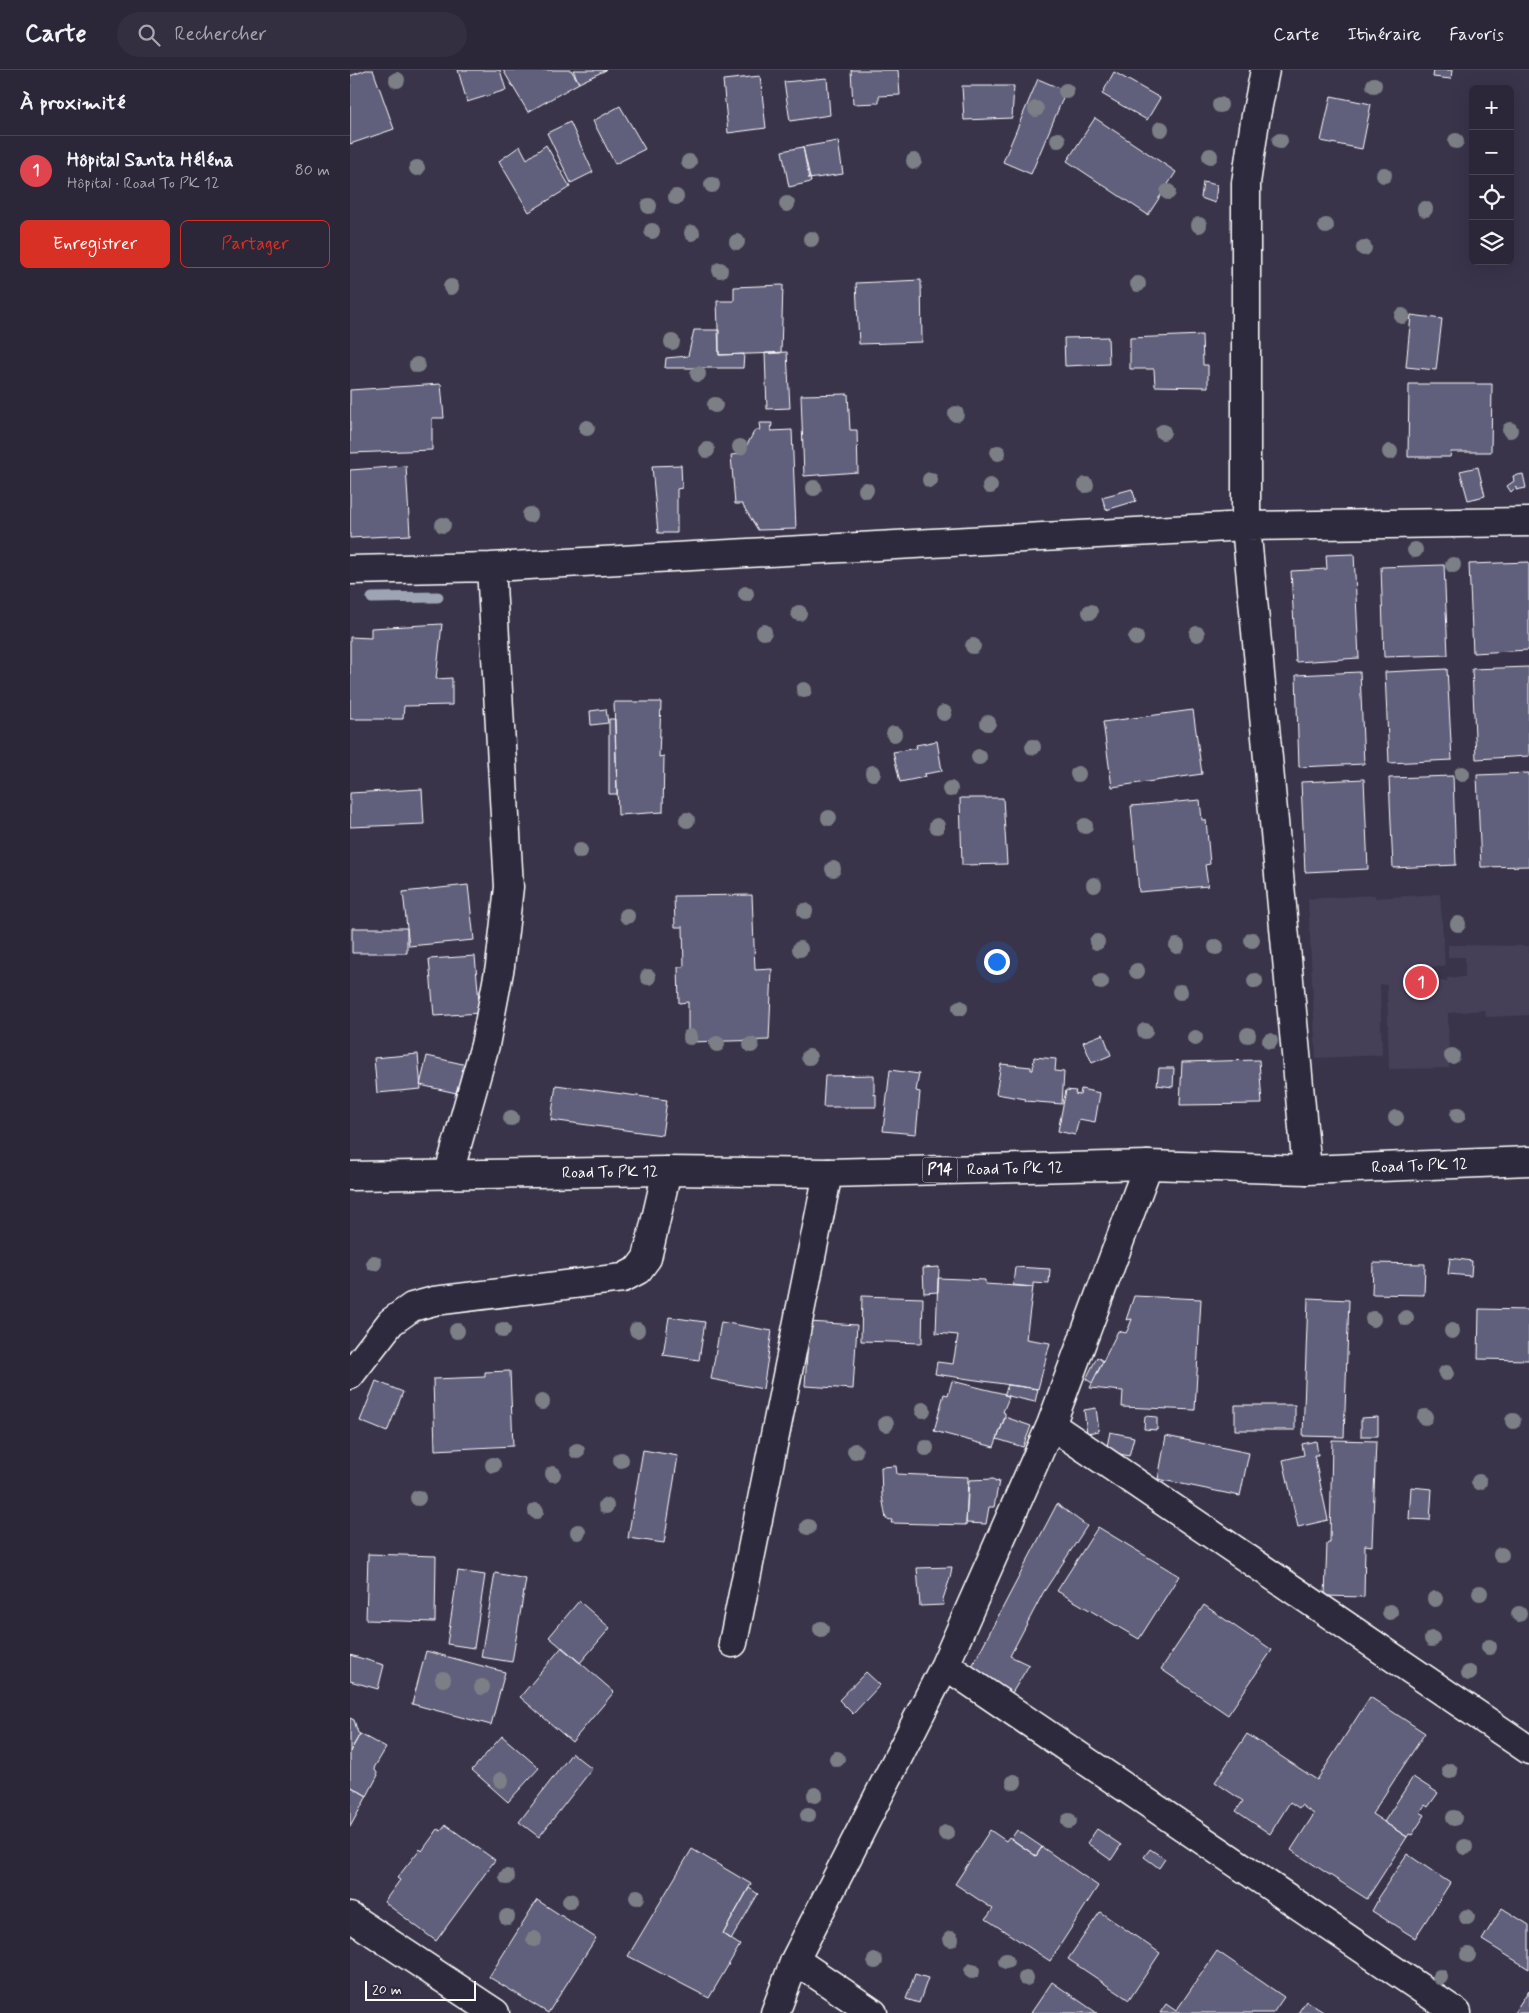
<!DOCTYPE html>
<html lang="fr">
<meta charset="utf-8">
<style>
body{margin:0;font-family:Mynerve,sans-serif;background:#332f40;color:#f1f3f6}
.controls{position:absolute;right:15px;top:15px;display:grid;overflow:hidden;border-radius:8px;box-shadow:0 5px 20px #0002}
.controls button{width:45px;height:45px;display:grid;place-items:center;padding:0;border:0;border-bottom:1px solid #474453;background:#2b2738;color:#f1f3f6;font:25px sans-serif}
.scale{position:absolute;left:15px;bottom:12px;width:111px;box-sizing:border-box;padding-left:5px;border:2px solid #fff;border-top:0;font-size:14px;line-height:18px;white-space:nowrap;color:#fff;-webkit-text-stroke:4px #2f2a3d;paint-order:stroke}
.you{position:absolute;left:646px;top:891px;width:18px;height:18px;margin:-12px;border:4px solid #fff;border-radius:50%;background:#1a73e8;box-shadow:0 0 0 8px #1a73e833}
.badge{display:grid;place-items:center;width:32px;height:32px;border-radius:50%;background:#d93025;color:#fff;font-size:16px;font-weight:700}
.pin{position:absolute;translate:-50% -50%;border:2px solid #fff;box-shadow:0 1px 5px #0006}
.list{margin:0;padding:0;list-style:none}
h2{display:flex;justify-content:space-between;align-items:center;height:65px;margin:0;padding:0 20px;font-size:21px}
h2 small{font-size:16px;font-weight:400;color:#a6a5ae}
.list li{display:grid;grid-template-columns:32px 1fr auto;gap:15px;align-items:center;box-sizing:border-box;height:70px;padding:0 20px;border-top:1px solid #474453}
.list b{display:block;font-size:19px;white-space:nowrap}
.list p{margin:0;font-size:16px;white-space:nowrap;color:#a6a5ae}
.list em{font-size:16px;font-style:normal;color:#a6a5ae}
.actions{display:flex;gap:10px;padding:15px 20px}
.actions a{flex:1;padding:11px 0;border:1px solid #d93025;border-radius:8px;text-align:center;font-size:18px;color:#d93025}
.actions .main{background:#d93025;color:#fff}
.icon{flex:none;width:28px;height:28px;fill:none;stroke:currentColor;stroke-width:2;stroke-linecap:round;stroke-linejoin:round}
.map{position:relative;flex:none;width:1179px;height:1943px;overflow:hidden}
header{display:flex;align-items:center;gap:30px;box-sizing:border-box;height:70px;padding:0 25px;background:#2b2738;border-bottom:1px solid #474453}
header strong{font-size:24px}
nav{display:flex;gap:28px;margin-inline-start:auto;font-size:18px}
.search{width:350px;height:45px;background:#332f40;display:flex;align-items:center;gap:12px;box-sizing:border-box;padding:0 18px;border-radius:28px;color:#a6a5ae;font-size:19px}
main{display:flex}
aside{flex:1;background:#2b2738}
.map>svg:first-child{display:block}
</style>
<header>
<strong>Carte</strong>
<div class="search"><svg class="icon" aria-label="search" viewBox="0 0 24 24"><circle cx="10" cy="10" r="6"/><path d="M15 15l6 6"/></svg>Rechercher</div>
<nav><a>Carte</a><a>Itinéraire</a><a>Favoris</a></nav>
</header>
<main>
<aside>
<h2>À proximité<small></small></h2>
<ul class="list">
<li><span class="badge" style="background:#e0444e">1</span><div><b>Hôpital Santa Héléna</b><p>Hôpital · Road To PK 12</p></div><em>80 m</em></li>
</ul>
<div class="actions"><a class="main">Enregistrer</a><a>Partager</a></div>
</aside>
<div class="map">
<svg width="1179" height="1943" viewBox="0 0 1179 1943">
<rect width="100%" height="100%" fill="#39344a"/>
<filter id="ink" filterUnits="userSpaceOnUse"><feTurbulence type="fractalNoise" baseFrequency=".02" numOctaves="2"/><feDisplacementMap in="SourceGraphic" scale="10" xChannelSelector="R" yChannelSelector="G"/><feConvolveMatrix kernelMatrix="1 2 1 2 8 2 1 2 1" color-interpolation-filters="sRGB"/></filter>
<g filter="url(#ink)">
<path fill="#454159" d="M1090,824L1095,896L1079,897L1080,911H1097V908L1115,907V887H1098V875L1179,876V945L1136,947L1135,940L1098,943L1099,998L1039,999L1037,915L1030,914L1032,985L966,988L958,829L1025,825V828Z"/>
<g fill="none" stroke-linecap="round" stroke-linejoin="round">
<path stroke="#9da4b4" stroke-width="11" d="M22,528L88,527"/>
</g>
<path fill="#615e7c" stroke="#fff" d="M16,0H23L44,59L0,74V6Z
M108,0H150L156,20L117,32Z
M153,0H221L229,13L178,42Z
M223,0H256L229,13Z
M501,0H548L550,25L529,26V33L503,34Z
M1084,0H1102L1101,9L1083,7Z
M764,2L810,28L797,50L752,24Z
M410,6L416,58L378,63L373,10Z
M477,8L480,45L440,51L434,12Z
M688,9L716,21L681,104L653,92Z
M612,16H664L662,48L614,50Z
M981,26L1021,34L1012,79L971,71Z
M270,36L295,79L265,94L243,51Z
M745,48L826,102L798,145L717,91Z
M220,52L243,102L221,113L197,63Z
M488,71L493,104L459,109L453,77Z
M196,75L220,117L179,142L149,91L170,76L177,89Z
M453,77L461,112L439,117L432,81Z
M853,112L867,115L865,133L851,128Z
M571,210L572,272L509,274L506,213Z
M433,215L431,283L369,285L367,231H384V217Z
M1061,245L1092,249L1086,300L1056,297Z
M344,260H369V285L394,284L393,298H315L316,288L338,286Z
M852,265L853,295H858V317L805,316L804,299H780V268Z
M758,267L759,294L715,296L714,268Z
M437,282L440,338L417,339L415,283Z
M91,314L94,348H82V380L0,383V320Z
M1059,314H1142L1141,382H1101L1100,387H1058Z
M498,324L500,360H507L508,402L454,406L451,325Z
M409,353H422L421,361L442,360L446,459L408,460L392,434H385L381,385L392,384L405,360H410Z
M331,395L332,418L327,419V463H308L302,396Z
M56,396L60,465L0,468V400Z
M1128,397L1135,426L1118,430L1110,401Z
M1173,404L1176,418L1166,420V417L1161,422L1157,416L1164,411L1163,406Z
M782,419L786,431L756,440L752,427Z
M1004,484L1009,588L946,592L941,501L977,499L976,485Z
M1179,492V580L1123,583L1119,494Z
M1094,495L1098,585L1034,587L1031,497Z
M92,554L86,609L102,608V635L54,636L53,649H0V567L21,568V558Z
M1179,597V686L1126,689L1122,599Z
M1097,599L1102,690L1039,693L1035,602Z
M1010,602L1014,694L949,697L946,605Z
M264,632H311L309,687L314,686L313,742L268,745Z
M256,639L258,653L241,655L240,641Z
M843,640L852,704L762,717L753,652Z
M259,649H265L267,724H259Z
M587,671L592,701L574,704L575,707L550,712L543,682L567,678L566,675Z
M1179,703V796L1131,797L1127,705Z
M1103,706L1106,795L1043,798L1039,708Z
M1014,709L1018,799L955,802L951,712Z
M72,719L74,754L0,757V723Z
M610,728H653L657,794L612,795Z
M850,730L852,750H856L860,794L855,795L858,816L789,822L781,736Z
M118,815L124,870L59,876L53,822Z
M402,825L405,900L422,899L419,970L338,972V932L329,933L328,897H334L333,857H325L324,826Z
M2,858H57V883H2Z
M125,886L130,943L84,946L79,889Z
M753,964L761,985L742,993L733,972Z
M68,984L71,1019L27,1023L24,988Z
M77,986L117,995L111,1024L70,1015Z
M684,987L706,989L705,1001L714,1002L712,1034L675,1031L676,1029L646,1024L651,994L681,997V1000H683Z
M909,990L912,1034L830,1035L832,992Z
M809,998H824L823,1017L807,1015Z
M540,1000L569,1004L566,1021L570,1022L566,1064L533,1061Z
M524,1005V1025L526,1024V1037H473L475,1006Z
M206,1015L317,1030L312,1065L201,1050Z
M731,1019L750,1023L745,1052L729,1049L725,1065L708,1061L716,1020L726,1021L725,1024L730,1025Z
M1100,1188L1122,1191L1121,1206L1098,1204Z
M1023,1193L1075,1194L1074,1225L1022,1224Z
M589,1197L588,1222L574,1223L573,1198Z
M665,1197L700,1199L699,1214L683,1213V1217L663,1215Z
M588,1208L635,1210V1214L683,1217L676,1269L700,1273L688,1319L585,1304L587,1292L603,1294L608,1265L586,1263Z
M512,1226L573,1228L572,1273L511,1271Z
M784,1226L851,1229L845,1340L772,1337L773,1321L740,1318L768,1261L776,1263L779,1257L782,1249L776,1250Z
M958,1228L999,1230L994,1367L953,1366Z
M1129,1239L1179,1240V1290L1128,1289Z
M319,1247L355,1252L349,1290L313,1285Z
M371,1252L422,1261L413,1319L361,1309Z
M459,1252L507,1255L503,1319L455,1316Z
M747,1287L753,1291L742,1313L736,1309Z
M160,1301L163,1376L85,1380L83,1309L135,1307V1302Z
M26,1311L53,1322L37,1362L10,1351Z
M602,1311L655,1324L659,1327L653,1342L655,1343V1347L644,1377L584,1361L594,1324L598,1325Z
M658,1315L688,1319L685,1332L654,1325Z
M885,1335H945V1360H885Z
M746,1338L749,1361L737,1363L734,1340Z
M795,1346L807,1347V1360L794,1359Z
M655,1347L681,1356L673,1377L647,1369Z
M1028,1347V1366H1011V1348Z
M760,1362L784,1367L779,1386L756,1381Z
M816,1366L899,1383L890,1426L808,1409Z
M982,1370L1026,1371L1022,1476L1015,1475L1014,1527L975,1526L977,1473H980Z
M966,1371L968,1385H964L978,1450L948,1457L933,1390L954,1385L952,1374Z
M293,1380L328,1386L314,1473L278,1468Z
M546,1396L547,1404L618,1407L616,1455L541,1453L542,1450L536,1449L532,1426L531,1397Z
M644,1409L645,1412L649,1411L644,1437H639L636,1454L616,1453L619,1410Z
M1061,1417L1082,1419L1080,1450L1059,1449Z
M707,1434L737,1456L693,1523L660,1586L679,1595L659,1628L618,1604Z
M748,1457L829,1506L789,1569L707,1521Z
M18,1484L86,1486L85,1552L16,1550Z
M602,1497L600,1508L593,1529L594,1535L570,1536L567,1498Z
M108,1501L135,1505L124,1578L97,1574Z
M145,1503L176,1509L162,1592L131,1587Z
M229,1531L260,1558L230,1593L199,1567Z
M854,1535L902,1568L903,1567L922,1580L878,1645L811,1599Z
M212,1577L264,1622L222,1672L170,1627Z
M76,1581L155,1602L141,1655L62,1634Z
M0,1585L34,1595L28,1619L0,1611Z
M516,1602L530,1615L503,1644L489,1630Z
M1020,1627L1075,1663L1022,1744L1057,1767L1017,1829L941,1780L964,1744L951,1735L949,1738L940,1732L920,1764L886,1741L893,1731L865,1712L897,1664L967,1710Z
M0,1648L4,1650L8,1663L10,1664L0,1682Z
M10,1664L36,1678L24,1698L28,1705L17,1726L0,1716V1682Z
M152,1666L189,1698L158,1732L122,1700Z
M222,1683L242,1699L189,1767L169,1752Z
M1063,1707L1088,1723L1078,1737L1075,1735L1070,1742L1075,1745L1062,1765L1059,1764L1057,1767L1034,1752Z
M0,1716L17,1726L0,1757Z
M96,1755L145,1790L86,1871L34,1832L50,1810L47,1808L70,1779L72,1781L88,1759L91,1761Z
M747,1759L771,1775L761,1790L737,1773Z
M640,1760L656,1771L659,1767L686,1786L692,1777L748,1816L700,1891L636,1849L643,1839L605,1814Z
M667,1760L692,1777L686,1786L661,1769Z
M342,1779L401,1814L373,1864L390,1875L359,1928L278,1886Z
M800,1779L815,1789L809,1798L794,1787Z
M1057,1784L1100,1813L1065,1868L1022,1841L1028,1830L1027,1829Z
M399,1818L408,1824L381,1870L373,1864Z
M187,1830L246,1868L198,1943L139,1907Z
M1152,1838L1179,1855V1899L1132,1870Z
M750,1842L810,1883L779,1930L718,1889Z
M867,1881L934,1927L923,1943H810L816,1934L826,1941Z
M565,1904L578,1908L569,1933L556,1929Z
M702,1912L747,1943H681Z
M1179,1920V1943H1164Z
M956,1931L975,1943H948Z"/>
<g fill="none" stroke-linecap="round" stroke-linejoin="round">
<g stroke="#fff" stroke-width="31">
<path id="minor" d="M915,0L905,51L896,113V456L957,1100
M0,500L141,497L896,456L1179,452
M99,1103L135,975L150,896L159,817L141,497
M0,1305L41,1252L62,1237L84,1231L273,1208L288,1200L297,1188L317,1101
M701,1355L1179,1680
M383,1573L478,1103
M595,1595L1107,1943
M0,1847L145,1943
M445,1890L523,1943
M425,1943L445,1890L595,1595L701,1355L798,1095"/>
</g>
<g stroke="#fff" stroke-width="31">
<g id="major">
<path id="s1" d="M0,1106L317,1101L478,1103L798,1095L957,1100L1179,1091"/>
</g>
</g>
<use href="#minor" stroke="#2f2a3d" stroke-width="28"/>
<use href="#major" stroke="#2f2a3d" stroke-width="28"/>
</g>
<g fill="#7c7f86">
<circle cx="47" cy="10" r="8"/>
<circle cx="1024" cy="15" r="8"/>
<circle cx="716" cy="21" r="8"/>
<circle cx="870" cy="35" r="8"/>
<circle cx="686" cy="39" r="8"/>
<circle cx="811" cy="59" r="8"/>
<circle cx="708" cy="70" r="8"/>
<circle cx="930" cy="71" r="8"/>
<circle cx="1106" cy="71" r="8"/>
<circle cx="860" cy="86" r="8"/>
<circle cx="564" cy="91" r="8"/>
<circle cx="339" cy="92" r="8"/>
<circle cx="67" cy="98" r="8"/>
<circle cx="1034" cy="105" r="8"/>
<circle cx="362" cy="115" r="8"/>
<circle cx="818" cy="122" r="8"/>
<circle cx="326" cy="127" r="8"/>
<circle cx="437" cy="134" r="8"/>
<circle cx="299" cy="136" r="8"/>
<circle cx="1075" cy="139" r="8"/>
<circle cx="849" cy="155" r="8"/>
<circle cx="976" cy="156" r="8"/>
<circle cx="302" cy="161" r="8"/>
<circle cx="342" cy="163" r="8"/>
<circle cx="461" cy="169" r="8"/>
<circle cx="387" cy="172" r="8"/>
<circle cx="1014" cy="178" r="8"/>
<circle cx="370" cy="200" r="8"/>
<circle cx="788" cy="214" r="8"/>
<circle cx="101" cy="217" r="8"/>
<circle cx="1052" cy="246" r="8"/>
<circle cx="322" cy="272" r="8"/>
<circle cx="67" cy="295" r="8"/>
<circle cx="348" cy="304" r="8"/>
<circle cx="365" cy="335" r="8"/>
<circle cx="606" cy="344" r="8"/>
<circle cx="237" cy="358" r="8"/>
<circle cx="1160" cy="360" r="8"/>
<circle cx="813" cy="362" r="8"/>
<circle cx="390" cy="377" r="8"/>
<circle cx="357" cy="380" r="8"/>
<circle cx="1040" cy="382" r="8"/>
<circle cx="648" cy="383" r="8"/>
<circle cx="580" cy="410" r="8"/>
<circle cx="736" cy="415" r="8"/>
<circle cx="640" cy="416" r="8"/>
<circle cx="464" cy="418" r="8"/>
<circle cx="516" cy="420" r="8"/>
<circle cx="180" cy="445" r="8"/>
<circle cx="93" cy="455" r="8"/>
<circle cx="1065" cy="480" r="8"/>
<circle cx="1103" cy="495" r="8"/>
<circle cx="396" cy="524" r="8"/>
<circle cx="740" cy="542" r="8"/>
<circle cx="449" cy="543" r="8"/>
<circle cx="414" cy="562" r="8"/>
<circle cx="847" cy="564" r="8"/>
<circle cx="786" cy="568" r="8"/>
<circle cx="623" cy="576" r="8"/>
<circle cx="454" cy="620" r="8"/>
<circle cx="594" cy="643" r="8"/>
<circle cx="638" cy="653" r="8"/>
<circle cx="544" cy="664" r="8"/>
<circle cx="683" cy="677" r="8"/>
<circle cx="629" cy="687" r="8"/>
<circle cx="523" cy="703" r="8"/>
<circle cx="728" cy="704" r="8"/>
<circle cx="1112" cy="704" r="8"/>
<circle cx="600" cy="719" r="8"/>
<circle cx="479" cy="748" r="8"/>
<circle cx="337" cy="750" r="8"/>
<circle cx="587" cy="756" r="8"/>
<circle cx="735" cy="756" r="8"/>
<circle cx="230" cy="781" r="8"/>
<circle cx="483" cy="799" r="8"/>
<circle cx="744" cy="815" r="8"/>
<circle cx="455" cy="841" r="8"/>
<circle cx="277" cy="846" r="8"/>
<circle cx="1108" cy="854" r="8"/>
<circle cx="902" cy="870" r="8"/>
<circle cx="747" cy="872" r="8"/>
<circle cx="827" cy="876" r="8"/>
<circle cx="866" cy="877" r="8"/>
<circle cx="450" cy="879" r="8"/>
<circle cx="787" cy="901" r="8"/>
<circle cx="298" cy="907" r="8"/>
<circle cx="905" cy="911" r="8"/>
<circle cx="751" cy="912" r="8"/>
<circle cx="830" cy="922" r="8"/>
<circle cx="610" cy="938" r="8"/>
<circle cx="795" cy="961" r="8"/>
<circle cx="898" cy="965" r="8"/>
<circle cx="340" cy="967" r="8"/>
<circle cx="845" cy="968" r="8"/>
<circle cx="920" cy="971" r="8"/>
<circle cx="367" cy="974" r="8"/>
<circle cx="401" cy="975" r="8"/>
<circle cx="1102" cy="986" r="8"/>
<circle cx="459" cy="987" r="8"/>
<circle cx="1108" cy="1045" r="8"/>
<circle cx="161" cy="1048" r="8"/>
<circle cx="1046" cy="1048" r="8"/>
<circle cx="24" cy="1193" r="8"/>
<circle cx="1056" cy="1248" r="8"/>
<circle cx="1023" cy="1249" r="8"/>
<circle cx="153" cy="1260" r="8"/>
<circle cx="287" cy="1260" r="8"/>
<circle cx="107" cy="1261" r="8"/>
<circle cx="1102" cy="1261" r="8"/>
<circle cx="1096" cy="1303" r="8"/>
<circle cx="192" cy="1332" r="8"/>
<circle cx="573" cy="1340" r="8"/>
<circle cx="1075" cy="1347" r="8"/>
<circle cx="1163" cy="1351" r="8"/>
<circle cx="536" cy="1354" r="8"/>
<circle cx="576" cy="1378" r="8"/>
<circle cx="227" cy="1381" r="8"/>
<circle cx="505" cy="1381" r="8"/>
<circle cx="271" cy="1390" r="8"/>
<circle cx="143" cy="1395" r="8"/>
<circle cx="203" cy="1404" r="8"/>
<circle cx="1129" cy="1412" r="8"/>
<circle cx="68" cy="1428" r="8"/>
<circle cx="256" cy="1436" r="8"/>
<circle cx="186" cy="1441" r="8"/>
<circle cx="458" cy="1457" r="8"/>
<circle cx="228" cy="1462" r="8"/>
<circle cx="1151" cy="1485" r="8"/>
<circle cx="1130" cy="1523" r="8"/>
<circle cx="1085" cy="1529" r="8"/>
<circle cx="1040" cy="1542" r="8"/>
<circle cx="1169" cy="1544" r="8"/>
<circle cx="471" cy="1559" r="8"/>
<circle cx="1082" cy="1569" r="8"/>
<circle cx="1139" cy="1577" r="8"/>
<circle cx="1119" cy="1603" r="8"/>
<circle cx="93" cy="1609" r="8"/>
<circle cx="132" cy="1617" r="8"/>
<circle cx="487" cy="1689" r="8"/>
<circle cx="1100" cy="1701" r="8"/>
<circle cx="151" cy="1710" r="8"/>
<circle cx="664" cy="1712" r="8"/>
<circle cx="465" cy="1725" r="8"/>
<circle cx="458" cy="1745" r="8"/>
<circle cx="1104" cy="1748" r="8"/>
<circle cx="719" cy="1751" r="8"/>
<circle cx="596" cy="1763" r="8"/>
<circle cx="1115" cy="1777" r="8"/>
<circle cx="157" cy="1807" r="8"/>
<circle cx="287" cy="1827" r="8"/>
<circle cx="220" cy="1831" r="8"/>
<circle cx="157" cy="1847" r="8"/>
<circle cx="1117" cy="1847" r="8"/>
<circle cx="184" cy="1869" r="8"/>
<circle cx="601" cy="1869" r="8"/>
<circle cx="1118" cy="1885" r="8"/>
<circle cx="525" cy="1891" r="8"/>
<circle cx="656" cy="1891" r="8"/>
<circle cx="622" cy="1901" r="8"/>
<circle cx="1090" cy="1907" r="8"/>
<circle cx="676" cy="1908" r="8"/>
</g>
</g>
<g text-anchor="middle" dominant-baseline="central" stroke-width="4.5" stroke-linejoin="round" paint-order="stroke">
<rect fill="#2f2a3d" stroke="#c1bfc5" stroke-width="1" x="572.5" y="1087.5" width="35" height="25" rx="4"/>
<g font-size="15" font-weight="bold" fill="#fff">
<text x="590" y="1100">P14</text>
</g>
<g font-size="16" fill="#fff" stroke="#2f2a3d">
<text stroke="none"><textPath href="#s1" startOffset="1070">Road To PK 12</textPath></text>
<text stroke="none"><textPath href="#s1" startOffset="665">Road To PK 12</textPath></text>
<text stroke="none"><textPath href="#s1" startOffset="260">Road To PK 12</textPath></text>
</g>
</g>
</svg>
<div class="controls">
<button>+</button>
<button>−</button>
<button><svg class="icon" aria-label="locate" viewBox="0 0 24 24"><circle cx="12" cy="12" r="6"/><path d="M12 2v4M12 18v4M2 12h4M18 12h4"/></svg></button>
<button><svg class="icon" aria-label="layers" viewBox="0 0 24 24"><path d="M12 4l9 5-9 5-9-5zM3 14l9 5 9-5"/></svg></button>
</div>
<div class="scale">20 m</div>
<div class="you"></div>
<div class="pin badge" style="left:1071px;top:912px;background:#e0444e">1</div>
</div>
</main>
